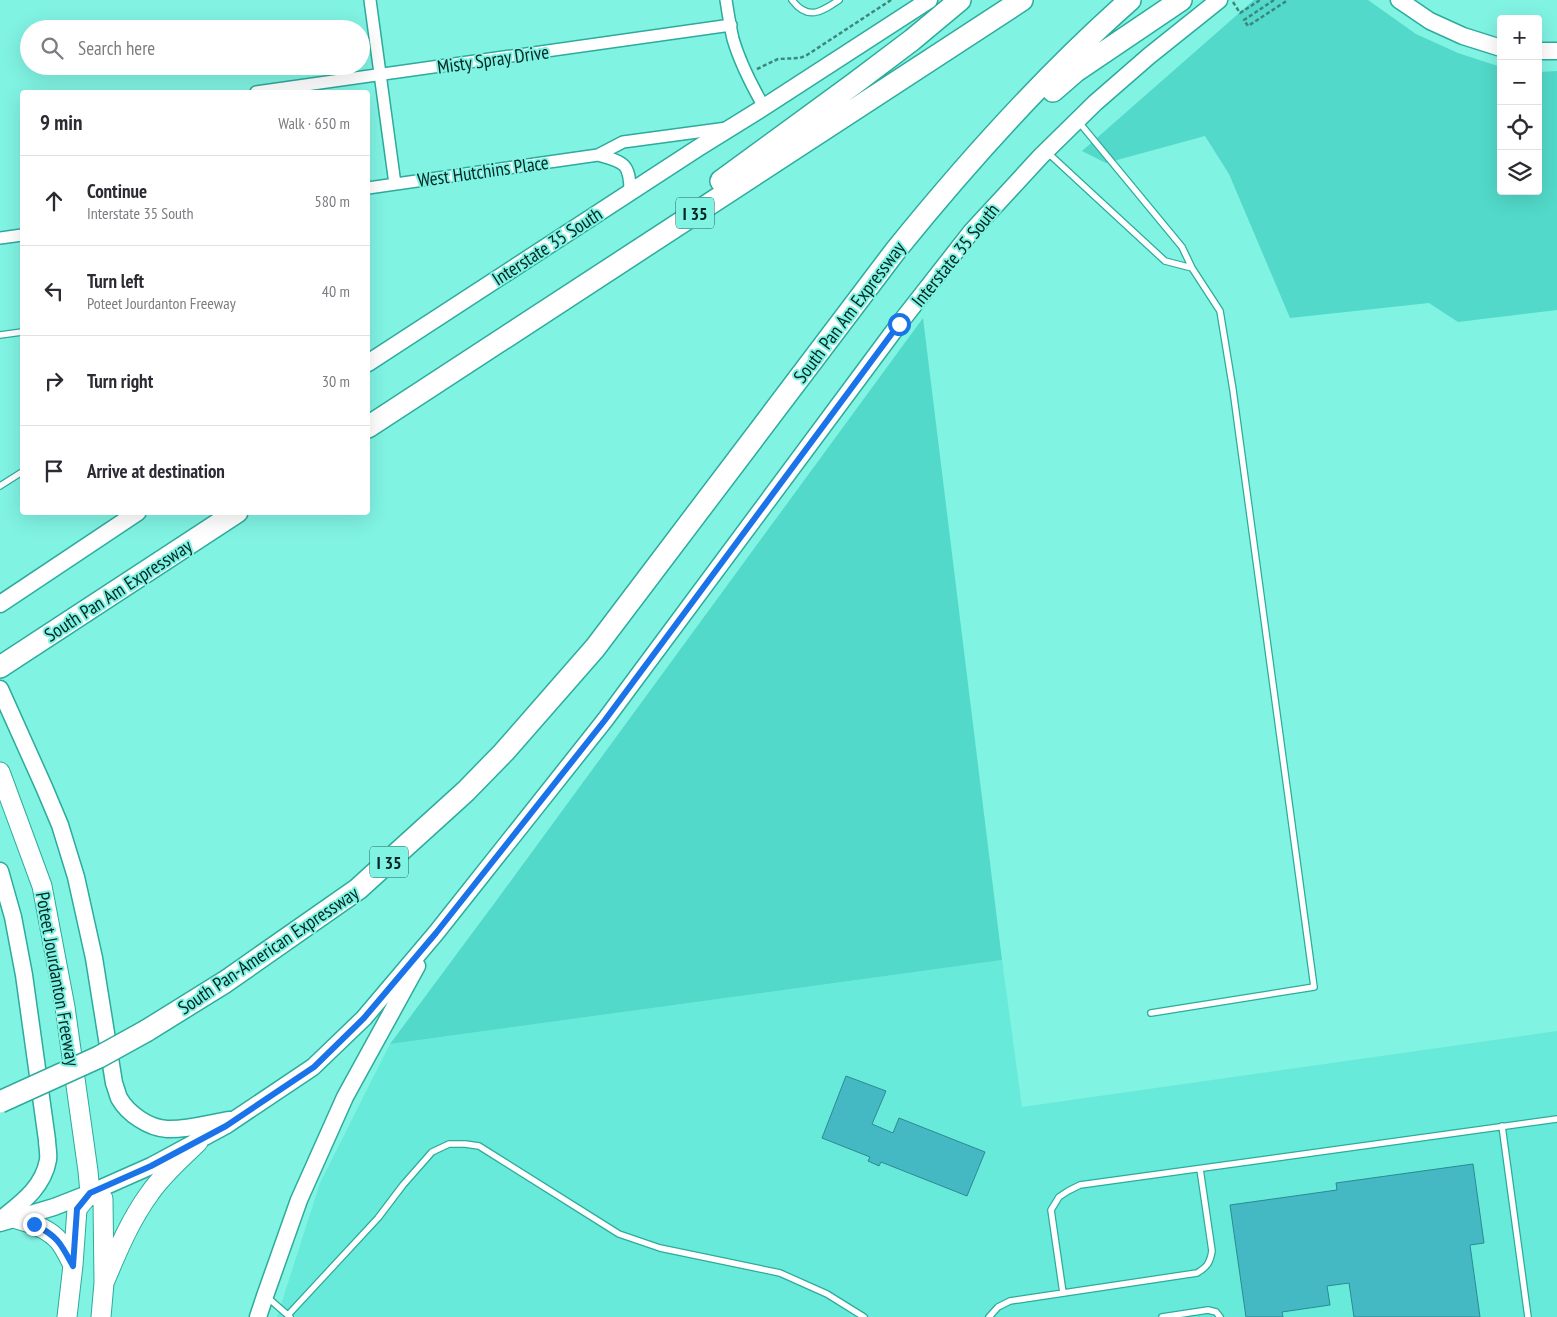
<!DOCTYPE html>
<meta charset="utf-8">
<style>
body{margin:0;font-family:"PT Sans Narrow",sans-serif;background:#f2f2f3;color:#2b2b33}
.controls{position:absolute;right:15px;top:15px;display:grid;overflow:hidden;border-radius:5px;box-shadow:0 5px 20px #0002}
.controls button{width:45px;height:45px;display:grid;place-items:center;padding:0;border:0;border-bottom:1px solid #e1e1e2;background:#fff;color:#2b2b33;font:25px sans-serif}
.stop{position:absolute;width:15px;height:15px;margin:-11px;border:4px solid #1a73e8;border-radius:50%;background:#fff}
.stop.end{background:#1a73e8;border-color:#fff;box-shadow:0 1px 5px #0008}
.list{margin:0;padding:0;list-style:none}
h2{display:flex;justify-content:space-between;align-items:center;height:65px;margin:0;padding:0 20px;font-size:21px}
h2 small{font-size:16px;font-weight:400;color:#7c7c81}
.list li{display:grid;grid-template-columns:32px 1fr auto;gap:15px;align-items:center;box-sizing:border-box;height:90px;padding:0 20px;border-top:1px solid #e1e1e2}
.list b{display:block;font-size:19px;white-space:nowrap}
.list p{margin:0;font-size:16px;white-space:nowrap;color:#7c7c81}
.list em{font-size:16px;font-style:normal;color:#7c7c81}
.icon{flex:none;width:28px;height:28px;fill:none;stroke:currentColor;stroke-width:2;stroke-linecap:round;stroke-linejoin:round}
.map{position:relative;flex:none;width:1557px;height:1317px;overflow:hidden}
.search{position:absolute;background:#fff;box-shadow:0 5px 20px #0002;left:20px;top:20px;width:350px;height:55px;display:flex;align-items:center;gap:12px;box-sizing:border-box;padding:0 18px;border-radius:28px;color:#7c7c81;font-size:19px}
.panel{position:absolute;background:#fff;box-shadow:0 5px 20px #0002;left:20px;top:90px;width:350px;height:425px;border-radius:5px}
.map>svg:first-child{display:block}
</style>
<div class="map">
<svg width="1557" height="1317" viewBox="0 0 1557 1317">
<rect width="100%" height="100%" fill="#80f3e3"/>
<path fill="#67ead9" d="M1002,960L1022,1107L1557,1031V1317H277L320,1183L390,1044Z"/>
<path fill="#52d9c9" d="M1254,0H1368L1416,34L1458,53L1501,67V191H1538V72L1557,71V310L1458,322L1429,303L1290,318L1229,174L1205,136L1106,163L1082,151Z
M923,318L1002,960L390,1044L499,897Z"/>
<path fill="#44b9c4" stroke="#2b8a92" d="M846,1076L886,1091L872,1124L893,1133L899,1118L985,1152L967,1196L881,1162L879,1166L868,1161L870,1157L822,1138Z
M1473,1164L1484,1243L1470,1245L1480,1317H1354L1349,1283L1327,1286L1330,1305L1282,1312L1283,1317H1246L1230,1205L1337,1190L1336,1183Z"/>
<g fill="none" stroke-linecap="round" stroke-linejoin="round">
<g stroke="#2dab9c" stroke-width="8">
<path id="lane" d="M792,0C808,21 821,12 839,0
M1078,121L1182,247L1192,268L1220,311L1233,390L1314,987L1151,1013
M1047,152L1165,261L1192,268
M0,335L22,332
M0,486L22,472
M1502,1126L1528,1317
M1063,1293L1051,1210L1059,1197L1068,1191L1080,1185L1557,1119
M267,1297L290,1317
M288,1315L378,1218L403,1185L432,1152L449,1144H465L479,1146L619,1234L660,1248L780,1273L827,1294L864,1317
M989,1317L998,1307L1010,1301L1197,1273C1207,1267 1210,1263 1212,1251L1200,1169
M1162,1317L1208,1310L1216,1312L1220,1317"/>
</g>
<g stroke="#2dab9c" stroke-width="14">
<path id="street" d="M370,0L395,184
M726,0C728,13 730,26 733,39C740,63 752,86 764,107
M256,92L731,25
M598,155C624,162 630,163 630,192
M368,188L598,155L623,142L727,128
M0,238L22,235"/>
</g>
<g stroke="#2dab9c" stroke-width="19">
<path id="secondary" d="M1399,0L1430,21L1463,36L1501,48
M1538,51H1557
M368,363L698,148L764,107L929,0
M0,604L138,512
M0,689L44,787L60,825L76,877L94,958L114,1083C116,1088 117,1093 119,1098C128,1114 149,1128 167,1129C188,1130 210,1123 230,1120
M0,871L13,917L24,975L47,1140C47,1146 49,1154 48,1160C43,1188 21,1203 0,1220
M0,1223L54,1207L90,1193L151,1166L225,1126L313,1067L364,1018L436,933L605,720L899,324L971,232L1041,156L1095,103L1149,56L1219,0
M258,1317L265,1296L299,1200L345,1097L417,966"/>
</g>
<g stroke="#2dab9c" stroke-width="21">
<path id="primary" d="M0,772L42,886L65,1007L88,1171L90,1193L77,1209L73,1265L67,1317
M90,1193L103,1199L104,1283L101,1317
M17,1219C32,1223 49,1229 59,1241C65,1248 69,1258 73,1265
M104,1283C117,1252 130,1220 150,1193C163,1174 182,1158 198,1142"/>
</g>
<g stroke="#2dab9c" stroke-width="24">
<path id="highway" d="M1053,91L1076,71L1181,0
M721,181L855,83L912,40L960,0
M368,427L1022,0
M0,667L237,512
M146,1031L225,982L358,889L466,791L504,752L595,648L896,250C968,161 1044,76 1130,0"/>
</g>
<path stroke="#3c877d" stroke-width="2.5" stroke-dasharray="4 2.5" stroke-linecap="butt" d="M1274,0L1244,20L1248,26L1288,0
M1233,2L1240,13L1260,0
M757,69L778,59L800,58L807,55L891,0"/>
<use href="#lane" stroke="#fff" stroke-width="5.5"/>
<use href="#street" stroke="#fff" stroke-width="11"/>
<use href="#secondary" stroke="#fff" stroke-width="16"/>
<use href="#primary" stroke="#fff" stroke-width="19"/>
<use href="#highway" stroke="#fff" stroke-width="21"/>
<g stroke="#2dab9c" stroke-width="24" stroke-linecap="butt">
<path id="highway-bridge" d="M0,1102L99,1057L146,1031"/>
</g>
<use href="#highway-bridge" stroke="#fff" stroke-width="21"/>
</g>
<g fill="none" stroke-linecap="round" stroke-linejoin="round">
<path stroke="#1a73e8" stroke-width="6" d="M34,1224C58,1237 60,1242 73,1266L77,1209L90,1193L151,1166L226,1126L314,1067L364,1018L436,933L605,720L899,324"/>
</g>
<g text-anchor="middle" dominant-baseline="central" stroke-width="4" stroke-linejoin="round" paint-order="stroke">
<g fill="#80f3e3" stroke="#26645d" stroke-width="1">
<rect x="676" y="197.5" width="38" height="31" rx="4"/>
<rect x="370" y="846.5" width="38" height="31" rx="4"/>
</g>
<g font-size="18" font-weight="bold" fill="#002723">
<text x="695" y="213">I 35</text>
<text x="389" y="862">I 35</text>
</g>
<g font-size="19" fill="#002723" stroke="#80f3e3">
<text transform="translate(493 59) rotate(-8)">Misty Spray Drive</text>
<text transform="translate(483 171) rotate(-8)">West Hutchins Place</text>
<text transform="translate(547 246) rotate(-33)">Interstate 35 South</text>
<text transform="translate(955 255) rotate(-51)">Interstate 35 South</text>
<text transform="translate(849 312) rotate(-53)">South Pan Am Expressway</text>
<text transform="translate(118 590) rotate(-33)">South Pan Am Expressway</text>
<text transform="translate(268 950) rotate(-34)">South Pan-American Expressway</text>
<text transform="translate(58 979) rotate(80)">Poteet Jourdanton Freeway</text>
</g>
</g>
</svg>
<div class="controls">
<button>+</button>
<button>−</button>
<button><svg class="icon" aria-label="locate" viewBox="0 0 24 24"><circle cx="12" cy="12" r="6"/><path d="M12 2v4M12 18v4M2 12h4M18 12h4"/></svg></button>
<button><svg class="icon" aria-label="layers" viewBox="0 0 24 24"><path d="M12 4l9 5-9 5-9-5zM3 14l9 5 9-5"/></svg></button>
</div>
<div class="stop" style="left:899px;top:324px"></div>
<div class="stop end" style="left:34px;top:1224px"></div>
<div class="search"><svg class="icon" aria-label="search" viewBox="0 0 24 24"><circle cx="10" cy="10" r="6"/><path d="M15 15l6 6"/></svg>Search here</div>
<section class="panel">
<h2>9 min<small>Walk · 650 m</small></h2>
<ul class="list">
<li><svg class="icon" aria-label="ahead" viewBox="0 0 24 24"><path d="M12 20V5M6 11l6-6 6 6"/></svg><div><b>Continue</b><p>Interstate 35 South</p></div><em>580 m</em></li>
<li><svg class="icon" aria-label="left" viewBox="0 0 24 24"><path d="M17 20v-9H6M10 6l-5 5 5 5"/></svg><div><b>Turn left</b><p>Poteet Jourdanton Freeway</p></div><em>40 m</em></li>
<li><svg class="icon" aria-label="right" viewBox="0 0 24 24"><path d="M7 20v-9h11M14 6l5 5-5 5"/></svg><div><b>Turn right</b></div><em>30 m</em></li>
<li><svg class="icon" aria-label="arrive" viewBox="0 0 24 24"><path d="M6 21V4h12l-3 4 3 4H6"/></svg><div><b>Arrive at destination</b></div></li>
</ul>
</section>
</div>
